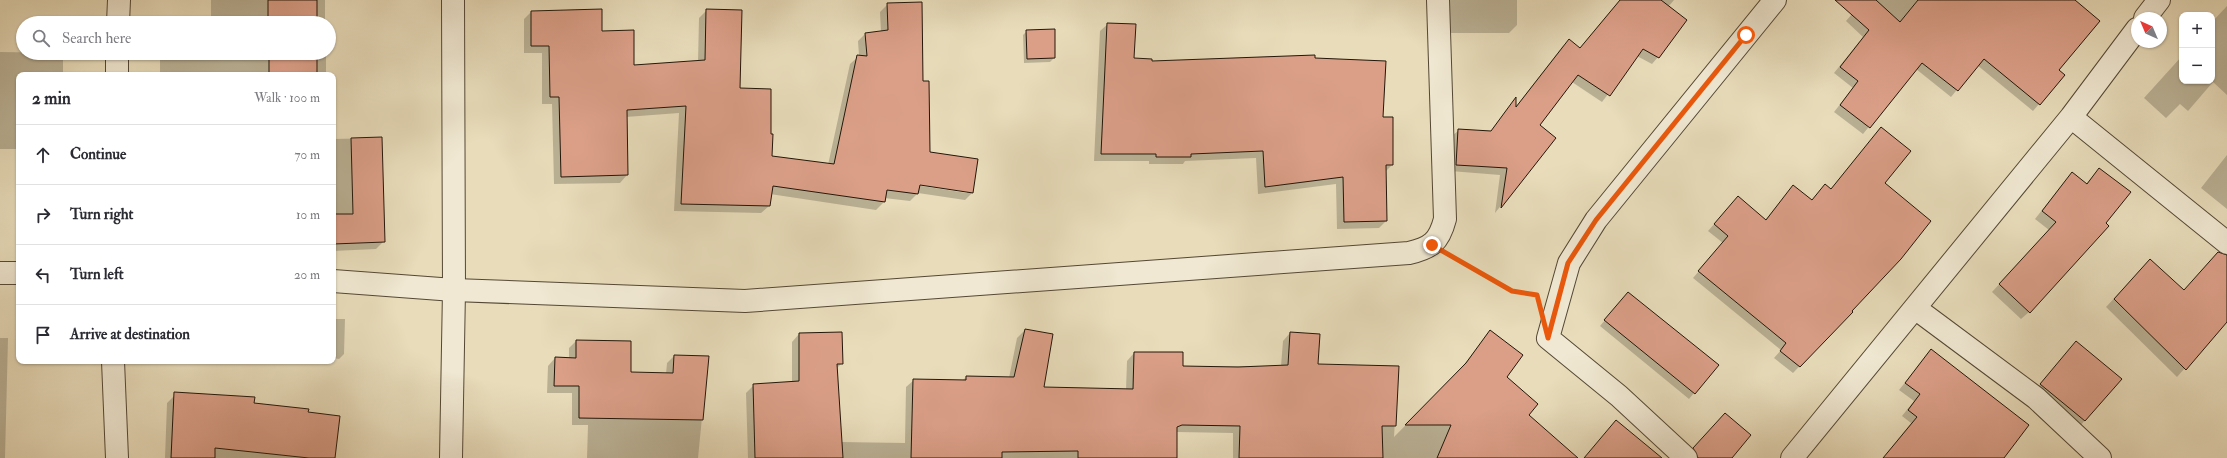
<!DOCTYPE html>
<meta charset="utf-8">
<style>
body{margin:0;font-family:"IM FELL Double Pica",serif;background:#f7f7f7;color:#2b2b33}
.controls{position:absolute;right:12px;top:12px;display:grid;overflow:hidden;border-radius:8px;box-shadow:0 1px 3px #0004}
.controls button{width:36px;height:36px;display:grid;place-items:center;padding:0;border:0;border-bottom:1px solid #e1e1e2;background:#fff;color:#2b2b33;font:20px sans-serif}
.compass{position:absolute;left:2131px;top:12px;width:36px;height:36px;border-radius:50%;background:#fff;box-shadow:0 1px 3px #0004;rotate:316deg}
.stop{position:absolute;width:12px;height:12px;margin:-9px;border:3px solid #ea580c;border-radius:50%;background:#fff}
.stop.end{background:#ea580c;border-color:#fff;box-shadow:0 1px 4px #0008}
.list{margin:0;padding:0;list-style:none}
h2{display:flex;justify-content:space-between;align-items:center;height:52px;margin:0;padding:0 16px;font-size:17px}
h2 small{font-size:13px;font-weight:400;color:#7c7c81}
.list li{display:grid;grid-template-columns:26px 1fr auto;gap:12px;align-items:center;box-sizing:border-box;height:60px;padding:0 16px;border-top:1px solid #e1e1e2}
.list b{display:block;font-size:15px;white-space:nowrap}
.list em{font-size:13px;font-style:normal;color:#7c7c81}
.icon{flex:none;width:22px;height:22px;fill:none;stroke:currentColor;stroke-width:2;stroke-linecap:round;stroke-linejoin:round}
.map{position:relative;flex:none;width:2227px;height:458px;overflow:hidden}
.search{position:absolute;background:#fff;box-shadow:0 1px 3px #0004;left:16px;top:16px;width:320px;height:44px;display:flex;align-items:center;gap:10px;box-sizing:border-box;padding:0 14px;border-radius:22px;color:#7c7c81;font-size:15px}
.panel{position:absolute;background:#fff;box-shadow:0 1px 3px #0004;left:16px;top:72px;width:320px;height:292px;border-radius:8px}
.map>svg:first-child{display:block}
</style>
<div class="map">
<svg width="2227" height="458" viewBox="0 0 2227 458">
<rect width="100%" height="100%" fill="#e8dcba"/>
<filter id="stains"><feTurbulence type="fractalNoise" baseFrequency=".005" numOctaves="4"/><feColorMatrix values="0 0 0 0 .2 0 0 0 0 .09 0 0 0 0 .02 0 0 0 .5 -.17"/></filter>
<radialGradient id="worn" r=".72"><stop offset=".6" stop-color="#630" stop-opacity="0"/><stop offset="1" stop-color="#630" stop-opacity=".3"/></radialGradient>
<path fill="#0003" fill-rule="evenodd" d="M211,0H325V23H211Z
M1444,0H1517V25L1509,33H1444Z
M1620,0H1674L1668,7L1658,57L1652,64L1637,56L1602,102L1572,82L1538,125L1555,138L1495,213L1500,175L1450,171L1452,136L1459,130L1490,132L1515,99V108L1562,47L1569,41L1579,49Z
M1864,0H2074L2058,70L2064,75L2033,111L1977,65L1951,97L1916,69L1863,134L1834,112L1853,88L1834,73L1863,37L1846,21Z
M888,4L922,82L929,153L972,193L965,200L918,193L910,201L884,198V202L876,210L770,194L769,206L761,213L674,211L679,113L626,117L627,175L620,183L554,184L552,104H542V53H524V19L531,12L601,32L633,66L698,62L699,18L707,10L739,89L770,157L828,165L850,64L859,56L858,41L865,34L881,32L880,12ZM915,184L967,191V193L915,185Z
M2227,6V95L2213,82L2188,111L2180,104L2166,118L2144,98L2182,56V81H2212V22Z
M1108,24L1132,59L1151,62L1314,59L1382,118L1392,165L1385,172L1386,221L1379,228L1337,229L1336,184L1258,194L1256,158L1185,161L1183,164H1149V161H1094L1100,31Z
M1027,31L1054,58L1050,62L1024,63L1023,35Z
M0,52L63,53V75H19V149H0Z
M160,53H326V75H160Z
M1881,128L1883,184L1850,311L1852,312L1793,373L1774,358L1781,350L1693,278L1723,243L1708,231L1738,197L1765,220L1793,187L1811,201L1825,185L1830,190Z
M381,138L384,241L376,249L333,251V139Z
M2227,155V209L2201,188Z
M2099,169L2029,312L2021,319L1992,292L2049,230L2035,219L2065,181L2086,184Z
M2150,260L2184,291L2227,304V321L2177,377L2106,307Z
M1623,299L1717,365L1689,399L1600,326Z
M333,319H345L344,354L339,359L333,358Z
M1025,330L1042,388L1126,390L1127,361L1134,353L1182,367L1281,366L1283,341L1290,333L1317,365L1398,367L1394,437L1458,372L1490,332L1505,378L1527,415L1576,458H1233V433L1176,432V458H748L746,393L754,385L792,383V342L799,334L842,363L837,368L841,442L905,443L906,387L914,380L962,381L966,377L1009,378L1017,338Z
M0,338H8L5,458H0Z
M576,341L630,373L666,374L667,363L674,356L708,357L698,458H587L588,425H572V393H547L548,366L555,358L569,359V348Z
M2072,347L2085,420L2081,425L2037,388Z
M1931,350L2004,458H1883L1911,423L1902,416L1914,401L1899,390Z
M174,396L307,413L334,458H165L167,403Z"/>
<path fill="#db9f88" stroke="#231609" d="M268,0H317V23H268Z
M1620,0H1661L1687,20L1659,58L1643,49L1610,96L1578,75L1540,125L1556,138L1501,208L1507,168L1456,165L1458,129L1491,131L1516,97V107L1569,39L1580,48Z
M1835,0H1876L1900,22L1918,0H2075L2100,21L2059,70L2065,75L2040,105L1984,59L1958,91L1922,63L1870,128L1840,105L1858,81L1840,67L1869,30Z
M922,2L923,81H929L930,152L978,159L973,193L920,185L918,194L887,190L885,202L773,186L770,206L681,204L686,106L627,110L628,175L561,177L559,97H550L549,46H531V11L602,9V31L634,30V65L705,60L706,9L742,10L740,88L771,89V134H773L772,156L834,164L857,55L867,56L865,33L888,30L887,3Z
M1107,23L1136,24L1134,58L1152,59V61L1315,55V58L1386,61L1383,117H1393V165H1386L1387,221L1344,222L1343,177L1265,187L1263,151L1191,154V157H1156V154H1101Z
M1055,29V58L1027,59L1026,30Z
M269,53H317V75H269Z
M1881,127L1911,151L1885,183L1931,221L1901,259L1852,311L1853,312L1800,367L1780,351L1786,343L1698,271L1728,236L1714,224L1738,196L1766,220L1793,185L1812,200L1825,184L1831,189Z
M382,137L385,242L333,244V214H353L351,138Z
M2099,168L2131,192L2106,223L2109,226L2030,313L1999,284L2056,222L2042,211L2072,172L2087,184Z
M2218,252L2227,255V322L2186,370L2114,299L2150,259L2184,290Z
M1628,292L1719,365L1695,394L1604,320Z
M1025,329L1053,334L1044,387L1133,389L1134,352H1183V366L1238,367L1288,365L1290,332L1320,334L1318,364L1399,366L1396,426H1382L1383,458H1239L1240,426L1182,425L1177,427V458H1078V451L1002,452V458H911L913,379L966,380V376L1014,377Z
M1490,330L1523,355L1507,377L1538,404L1529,415L1578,458H1437L1451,425H1405L1466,363Z
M842,332L843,364H837L843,458H755L753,384L799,381V333Z
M576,340L631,341V372L673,373L674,355L709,356L703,420L579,418V386H554L555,357L576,358Z
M2076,341L2122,379L2085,421L2040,384Z
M1931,349L2029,425L2004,458H1883L1917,417L1908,410L1920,394L1905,383Z
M174,392L255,397L254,403L309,409L308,412L340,416L335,458H309L215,448V458H171Z
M1725,413L1751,435L1732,458H1698L1693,448Z
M1616,420L1662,458H1584Z"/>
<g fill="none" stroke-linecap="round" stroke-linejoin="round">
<g stroke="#544835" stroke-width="24">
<path id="minor" d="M2145,18L2159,0
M118,23L119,0
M117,75V53
M2071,117L2227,243
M0,273H19
M333,281L454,290L745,301L1409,253C1431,248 1439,242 1445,219L1438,0
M1915,308L2036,398L2100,458
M113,361L117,458
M1686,458L1619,396L1548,338L1569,263L1596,220L1775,0
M1792,458L2071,117L2137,29"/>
</g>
<g stroke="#544835" stroke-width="24">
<path id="tertiary" d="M451,458L454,290L453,0"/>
</g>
<path stroke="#231609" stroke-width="2.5" stroke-dasharray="1 2" stroke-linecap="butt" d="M1459,260L1512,291L1529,294"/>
<use href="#minor" stroke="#f0e8d2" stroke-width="22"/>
<use href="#tertiary" stroke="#f0e8d2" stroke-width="22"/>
</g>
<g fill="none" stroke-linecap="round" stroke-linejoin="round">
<path stroke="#ea580c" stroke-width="5" d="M1432,245L1512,291L1537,295L1548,338L1568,263L1596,220L1746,35"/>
</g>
<rect width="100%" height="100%" filter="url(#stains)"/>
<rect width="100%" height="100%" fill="url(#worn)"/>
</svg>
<div class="controls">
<button>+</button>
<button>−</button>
</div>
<svg class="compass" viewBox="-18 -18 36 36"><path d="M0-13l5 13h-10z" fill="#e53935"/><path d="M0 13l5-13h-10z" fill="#7c7c81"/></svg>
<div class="stop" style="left:1746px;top:35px"></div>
<div class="stop end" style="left:1432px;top:245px"></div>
<div class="search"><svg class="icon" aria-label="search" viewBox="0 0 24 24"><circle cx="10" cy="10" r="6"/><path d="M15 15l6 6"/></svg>Search here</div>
<section class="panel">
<h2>2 min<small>Walk · 100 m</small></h2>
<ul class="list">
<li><svg class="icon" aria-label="ahead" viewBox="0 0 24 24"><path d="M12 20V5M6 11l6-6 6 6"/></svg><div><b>Continue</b></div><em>70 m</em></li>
<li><svg class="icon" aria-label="right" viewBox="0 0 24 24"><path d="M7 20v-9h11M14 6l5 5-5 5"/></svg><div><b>Turn right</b></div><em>10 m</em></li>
<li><svg class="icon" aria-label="left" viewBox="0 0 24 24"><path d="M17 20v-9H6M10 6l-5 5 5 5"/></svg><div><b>Turn left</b></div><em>20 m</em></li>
<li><svg class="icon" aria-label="arrive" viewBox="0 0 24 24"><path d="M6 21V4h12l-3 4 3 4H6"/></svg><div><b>Arrive at destination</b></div></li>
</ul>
</section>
</div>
